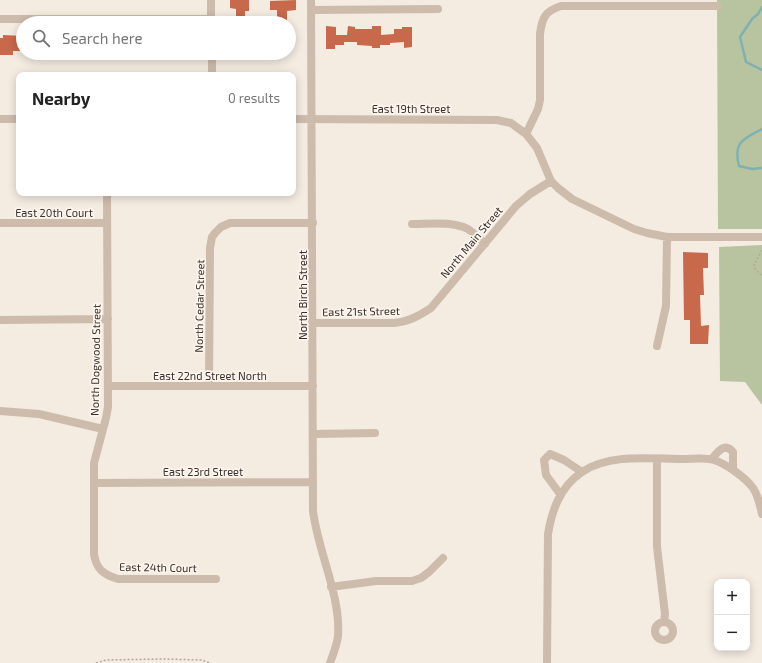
<!DOCTYPE html>
<meta charset="utf-8">
<style>
body{margin:0;font-family:"Exo 2",sans-serif;background:#f6f6f6;color:#222}
.controls{position:absolute;right:12px;bottom:12px;display:grid;overflow:hidden;border-radius:8px;box-shadow:0 2px 10px #0003}
.controls button{width:36px;height:36px;display:grid;place-items:center;padding:0;border:0;border-bottom:1px solid #e0e0e0;background:#fff;color:#222;font:20px sans-serif}
.list{margin:0;padding:0;list-style:none}
h2{display:flex;justify-content:space-between;align-items:center;height:52px;margin:0;padding:0 16px;font-size:17px}
h2 small{font-size:13px;font-weight:400;color:#767676}
.icon{flex:none;width:22px;height:22px;fill:none;stroke:currentColor;stroke-width:2;stroke-linecap:round;stroke-linejoin:round}
.map{position:relative;flex:none;width:762px;height:663px;overflow:hidden}
.search{position:absolute;background:#fff;box-shadow:0 2px 10px #0003;left:16px;top:16px;width:280px;height:44px;display:flex;align-items:center;gap:10px;box-sizing:border-box;padding:0 14px;border-radius:22px;color:#767676;font-size:15px}
.panel{position:absolute;background:#fff;box-shadow:0 2px 10px #0003;left:16px;top:72px;width:280px;height:124px;border-radius:8px}
.map>svg:first-child{display:block}
</style>
<div class="map">
<svg width="762" height="663" viewBox="0 0 762 663">
<rect width="100%" height="100%" fill="#f4ebe1"/>
<path fill="#b8c4a0" d="M717,0H762V229H718Z
M762,245V405L745,382L720,381L719,247Z"/>
<g fill="none" stroke-linecap="round" stroke-linejoin="round">
<path stroke="#7fb0b2" stroke-width="2.5" d="M762,7L758,14L752,19L740,37L746,62L762,70
M762,129C743,139 733,142 739,166L752,169L762,168"/>
</g>
<path fill="#c8694b" d="M230,0H249V11H245V23H236V9L230,8Z
M296,0V10L287,11V23H280L281,19H277V10H270V1Z
M326,26L336,27V35H347L348,26L355,27V29H372V26H381V35L394,34V29H402V27H412V47L404,48V42L390,43V45H380V48H372V46L357,45V42H344V45H335V49H326Z
M3,35L23,36V51H13V55H0V38H3Z
M683,252L708,253V268H703L704,295H700L701,326L709,325L708,344H690V320H684Z"/>
<g fill="none" stroke-linecap="round" stroke-linejoin="round">
<path stroke="#b9a596" stroke-width="1.5" stroke-dasharray="2 2" stroke-linecap="butt" d="M762,250L754,265L755,269L762,276
M96,663L106,660L163,659L202,660L210,663"/>
<path stroke="#cdbbac" stroke-width="8" d="M211,0V23
M311,0L313,511C318,552 341,596 338,636C337,645 333,655 330,663
M311,10L438,9
M0,19H211
M212,53V75
M0,119H19
M293,119L497,120L511,123L526,134L530,139L537,148L551,181L558,188L572,199L634,229L647,233L667,237H762
M526,134L538,109L540,100V34C542,18 545,11 561,6H718
M107,193L108,407L106,418L94,463V554C96,569 104,575 118,579H216
M0,223H107
M412,224C430,224 452,221 468,229C474,233 480,239 485,244
M0,320L108,319
M313,323H394C408,322 419,316 431,308L516,206L530,194L551,181
M657,346L666,306L667,237
M108,386H313
M209,386L210,248L212,237L215,233L221,227L230,223H313
M0,411L39,414L103,429
M313,434L375,433
M657,459V547L665,614L664,622
M712,459C718,451 725,442 733,452V469
M94,483L313,482
M560,494L546,475L544,460L550,454L564,460L582,472
M331,587L376,581H412L421,578L429,572L443,558
M655 631a9 9 0 1 1 18 0a9 9 0 1 1-18 0Z
M547,663L548,534C552,510 560,487 582,472C610,453 651,459 683,459C692,459 705,457 714,460C726,464 745,477 753,488C758,495 760,505 762,514"/>
</g>
<g text-anchor="middle" dominant-baseline="central" stroke-width="3.5" stroke-linejoin="round" paint-order="stroke">
<g font-size="11" fill="#3b302b" stroke="#fbf5ee">
<text x="411" y="108">East 19th Street</text>
<text x="54" y="212">East 20th Court</text>
<text transform="translate(471 242) rotate(-50)">North Main Street</text>
<text transform="translate(302 295) rotate(-90)">North Birch Street</text>
<text transform="translate(199 306) rotate(-89)">North Cedar Street</text>
<text transform="translate(361 311) rotate(-1)">East 21st Street</text>
<text transform="translate(95 360) rotate(-89)">North Dogwood Street</text>
<text x="210" y="375">East 22nd Street North</text>
<text x="203" y="471">East 23rd Street</text>
<text transform="translate(158 567) rotate(1)">East 24th Court</text>
</g>
</g>
</svg>
<div class="controls">
<button>+</button>
<button>−</button>
</div>
<div class="search"><svg class="icon" aria-label="search" viewBox="0 0 24 24"><circle cx="10" cy="10" r="6"/><path d="M15 15l6 6"/></svg>Search here</div>
<section class="panel">
<h2>Nearby<small>0 results</small></h2>
<ul class="list">
</ul>
</section>
</div>
